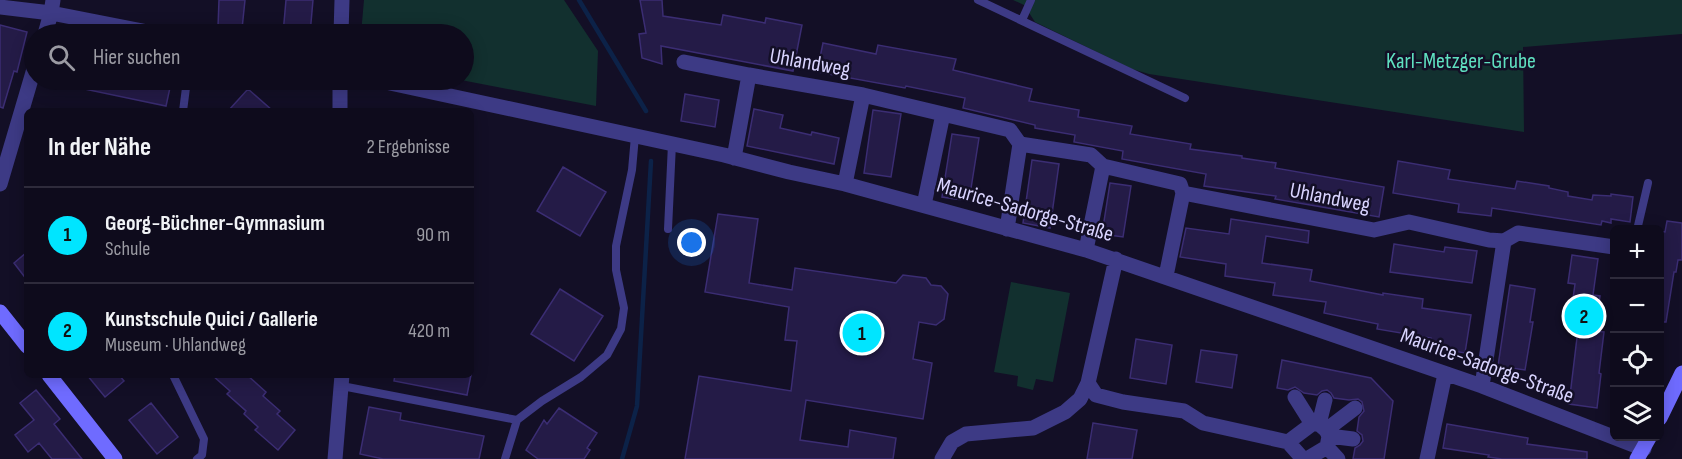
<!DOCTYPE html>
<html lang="de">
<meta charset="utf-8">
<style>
body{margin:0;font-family:"Sofia Sans Condensed",sans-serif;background:#171425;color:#f1f3f6}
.controls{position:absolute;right:18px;bottom:18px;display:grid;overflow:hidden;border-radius:9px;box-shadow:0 3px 15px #0003}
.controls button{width:54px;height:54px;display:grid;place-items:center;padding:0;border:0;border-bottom:2px solid #2e2b3b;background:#0e0b1c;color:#f1f3f6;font:30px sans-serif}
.you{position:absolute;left:692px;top:243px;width:21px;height:21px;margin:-15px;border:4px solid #fff;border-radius:50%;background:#1a73e8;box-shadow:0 0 0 9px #1a73e833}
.badge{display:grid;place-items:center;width:39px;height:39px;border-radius:50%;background:#00e5ff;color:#111;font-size:20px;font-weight:700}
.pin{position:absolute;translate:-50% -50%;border:3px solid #fff;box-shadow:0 2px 6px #0006}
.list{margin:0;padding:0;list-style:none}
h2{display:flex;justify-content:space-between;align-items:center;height:78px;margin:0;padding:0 24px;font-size:26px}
h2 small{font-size:20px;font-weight:400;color:#9b9ba3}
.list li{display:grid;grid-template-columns:39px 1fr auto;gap:18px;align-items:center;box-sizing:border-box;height:96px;padding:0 24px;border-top:2px solid #2e2b3b}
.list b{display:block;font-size:22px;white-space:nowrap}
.list p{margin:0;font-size:20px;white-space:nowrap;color:#9b9ba3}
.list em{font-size:20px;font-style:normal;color:#9b9ba3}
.icon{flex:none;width:33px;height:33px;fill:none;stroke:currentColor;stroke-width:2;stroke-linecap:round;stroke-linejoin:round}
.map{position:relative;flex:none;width:1682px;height:459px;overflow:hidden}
.search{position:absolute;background:#0e0b1c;box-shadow:0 3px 15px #0003;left:24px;top:24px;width:450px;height:66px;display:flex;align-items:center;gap:15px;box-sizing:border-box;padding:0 21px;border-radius:33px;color:#9b9ba3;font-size:22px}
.panel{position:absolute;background:#0e0b1c;box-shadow:0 3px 15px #0003;left:24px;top:108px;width:450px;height:270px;border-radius:9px}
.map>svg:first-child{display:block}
</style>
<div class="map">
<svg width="1682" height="459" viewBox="0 0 1682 459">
<rect width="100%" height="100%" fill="#130f26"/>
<path fill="#12302f" d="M364,0H564L598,51L596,106L461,80H464V34H361Z
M1013,0H1682V34L1523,47L1524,132L1149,74L1132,69L1035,22L1024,5Z
M1011,282L1070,293L1053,382L1036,379L1033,390L1017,386L1018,376L994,372Z"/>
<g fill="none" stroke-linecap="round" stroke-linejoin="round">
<path stroke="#0c2248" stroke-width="4.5" d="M579,0L646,111
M622,459L637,406L651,161"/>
</g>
<path fill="#241b47" stroke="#3b2d73" stroke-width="1.5" d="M219,0H245L242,29L218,27Z
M286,0H313L310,34H283Z
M640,0H662L663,16L721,25L723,15L765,23L766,18L802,25L793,71L661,46L662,64L642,58L639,34L646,33Z
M0,25L27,32L17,72L14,71L3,108L0,107Z
M823,43L876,54L878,45L956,59L953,70L1032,89L1029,101L1079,110L1078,117L1132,126L1130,134L1191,144L1190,149L1242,156V158L1276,163L1275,168L1384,187L1379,217L1275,199L1276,196L1204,186L1206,174L1122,159L1123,151L1074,142L1075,135L1035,128V125L963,108L965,98L906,86L905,88L817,72Z
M65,80H156L171,83L166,106L65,85Z
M248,89L273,111H228Z
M685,94L719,100L715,127L681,121Z
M754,109L783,115L780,128L811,135L812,132L839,138L834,164L747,146Z
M873,110L901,114L891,177L864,173Z
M952,134L979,138L969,201L942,197Z
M1032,160L1059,164L1050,228L1023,223Z
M1398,161L1450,170L1448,179L1515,189L1517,181L1549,186V188L1568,192V196L1592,200L1593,195L1611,196V194L1633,197L1630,222L1611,219V223L1602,221L1601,225L1492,208L1491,216L1458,212L1459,204L1393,193Z
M563,167L606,192L580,236L537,211Z
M1110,183L1131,186L1123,237L1102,234Z
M718,214L758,219L749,283L792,290L795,268L896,283L903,275L926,278L931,285L941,286L948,294L944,319L936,325L919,322L913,359L932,363L923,419L806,400L800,440L848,447L850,430L896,438L893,459H685L699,376L791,391L797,341L785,340L789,307L705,292Z
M1231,219L1309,231L1308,243L1266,236L1262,263L1312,270L1310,281L1383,295V293L1423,299L1422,308L1471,315L1465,353L1429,347L1431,338L1377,329L1378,324L1324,313L1326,302L1273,295L1275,283L1225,276L1226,264L1180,257L1186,228L1229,234Z
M1667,221L1682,223V260H1678L1676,272H1674L1666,322H1659V231L1665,232Z
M1394,244L1444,252L1445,247L1477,251L1472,283L1390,272Z
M27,252V280L14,263Z
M1572,255L1598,259L1593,295L1600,296L1595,331L1604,332L1599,373L1601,374L1597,408L1569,404L1579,321L1570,320L1575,284L1568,283Z
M1510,285L1535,289L1530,322H1533L1525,370L1498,366Z
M560,289L603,316L574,361L531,334Z
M1136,339L1172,345L1166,384L1130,378Z
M1201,350L1237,355L1232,388L1196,382Z
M1282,360L1371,378L1393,401L1384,459H1353L1355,448L1360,445L1363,441L1362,435L1357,431L1359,417L1364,411L1362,402L1358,399L1349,400L1334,398L1331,393L1327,390L1322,391L1317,395L1304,393L1295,387L1288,390L1277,388Z
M87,375H119L124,381L105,397Z
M212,375H247L266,392L263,396L280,411L277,414L295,430L278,450L255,430L258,427L244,414L246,411L227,394L230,391Z
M395,375H471L467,395L394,381Z
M36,390L60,419L54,424L82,459H52L39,443L28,452L15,435L34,420L20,403Z
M151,403L178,437L157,454L129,420Z
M369,407L401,413L400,420L484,436L479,459H383L360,454Z
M559,408L597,433L587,448L590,450L584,459H538L526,450L544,420L547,424Z
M1093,423L1137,430L1132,459H1087Z
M1447,424L1528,438L1527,444L1587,452V459H1502L1488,457L1489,455L1443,448Z"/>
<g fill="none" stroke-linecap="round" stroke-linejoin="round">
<path stroke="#3d3a85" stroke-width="8" d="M978,0L1185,98
M1022,20L1031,0
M183,111L187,80
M668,229L672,144
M1637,230L1648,183
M173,375L204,439L202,455L197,459
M342,386L517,420
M505,459L517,420L542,401L581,377L607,355L621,329L624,308L616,270V246L632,170L635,136"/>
<path stroke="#3d3a85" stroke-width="15" d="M0,7L51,13L158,34
M45,34L51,13L53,0
M341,34L342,0
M684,62L749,75
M340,80V111
M376,80L724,155L789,172L845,184L1086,250L1482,386L1644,449
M734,158L749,75L863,95L1010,130L1020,144L1091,155L1103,166L1180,184L1183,193L1374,230L1409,222L1489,240L1504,241L1518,233L1614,247
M0,184L34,69
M845,184L863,95
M924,205L943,114
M1007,229L1020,144
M1086,250L1103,166
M1166,276L1183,193
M1088,383L1096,395L1123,402L1184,411L1203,423L1288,442L1303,459
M1482,386L1504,241
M1295,397L1312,424
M1319,424L1325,400
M1326,430L1355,408
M1329,436L1353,439
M1288,442L1312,424H1319L1326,430L1329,436L1327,447L1307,459
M1327,447L1338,459
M335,459L342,375
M942,459L952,442L966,434L1033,428L1065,412L1080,399L1088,383L1116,259
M1427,459L1445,374"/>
<path stroke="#6f6bff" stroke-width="15" d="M0,312L27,346
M49,375L115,459
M1660,418L1682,373
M1637,459L1650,436"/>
</g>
<g text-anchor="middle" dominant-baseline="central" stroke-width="5" stroke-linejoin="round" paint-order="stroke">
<g font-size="22" fill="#5fe0c0" stroke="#130f26">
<text x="1461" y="61">Karl-Metzger-Grube</text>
</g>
<g font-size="22" fill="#d9d4ff" stroke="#130f26">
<text transform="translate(810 63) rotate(10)">Uhlandweg</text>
<text transform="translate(1330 198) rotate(11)">Uhlandweg</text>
<text transform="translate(1025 210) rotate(16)">Maurice-Sadorge-Straße</text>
<text transform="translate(1487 366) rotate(20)">Maurice-Sadorge-Straße</text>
</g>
</g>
</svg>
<div class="controls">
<button>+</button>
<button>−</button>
<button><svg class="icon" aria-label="locate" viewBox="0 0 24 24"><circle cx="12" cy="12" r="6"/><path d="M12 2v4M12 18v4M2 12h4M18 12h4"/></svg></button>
<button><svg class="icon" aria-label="layers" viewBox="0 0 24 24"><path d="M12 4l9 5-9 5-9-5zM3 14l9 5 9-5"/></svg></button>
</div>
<div class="you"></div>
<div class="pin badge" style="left:862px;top:333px">1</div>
<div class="pin badge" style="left:1584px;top:316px">2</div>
<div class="search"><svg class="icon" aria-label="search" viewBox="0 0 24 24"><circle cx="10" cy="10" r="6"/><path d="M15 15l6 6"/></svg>Hier suchen</div>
<section class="panel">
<h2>In der Nähe<small>2 Ergebnisse</small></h2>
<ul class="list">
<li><span class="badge">1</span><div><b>Georg-Büchner-Gymnasium</b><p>Schule</p></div><em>90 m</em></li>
<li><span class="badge">2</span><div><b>Kunstschule Quici / Gallerie</b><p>Museum · Uhlandweg</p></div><em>420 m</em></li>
</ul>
</section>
</div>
